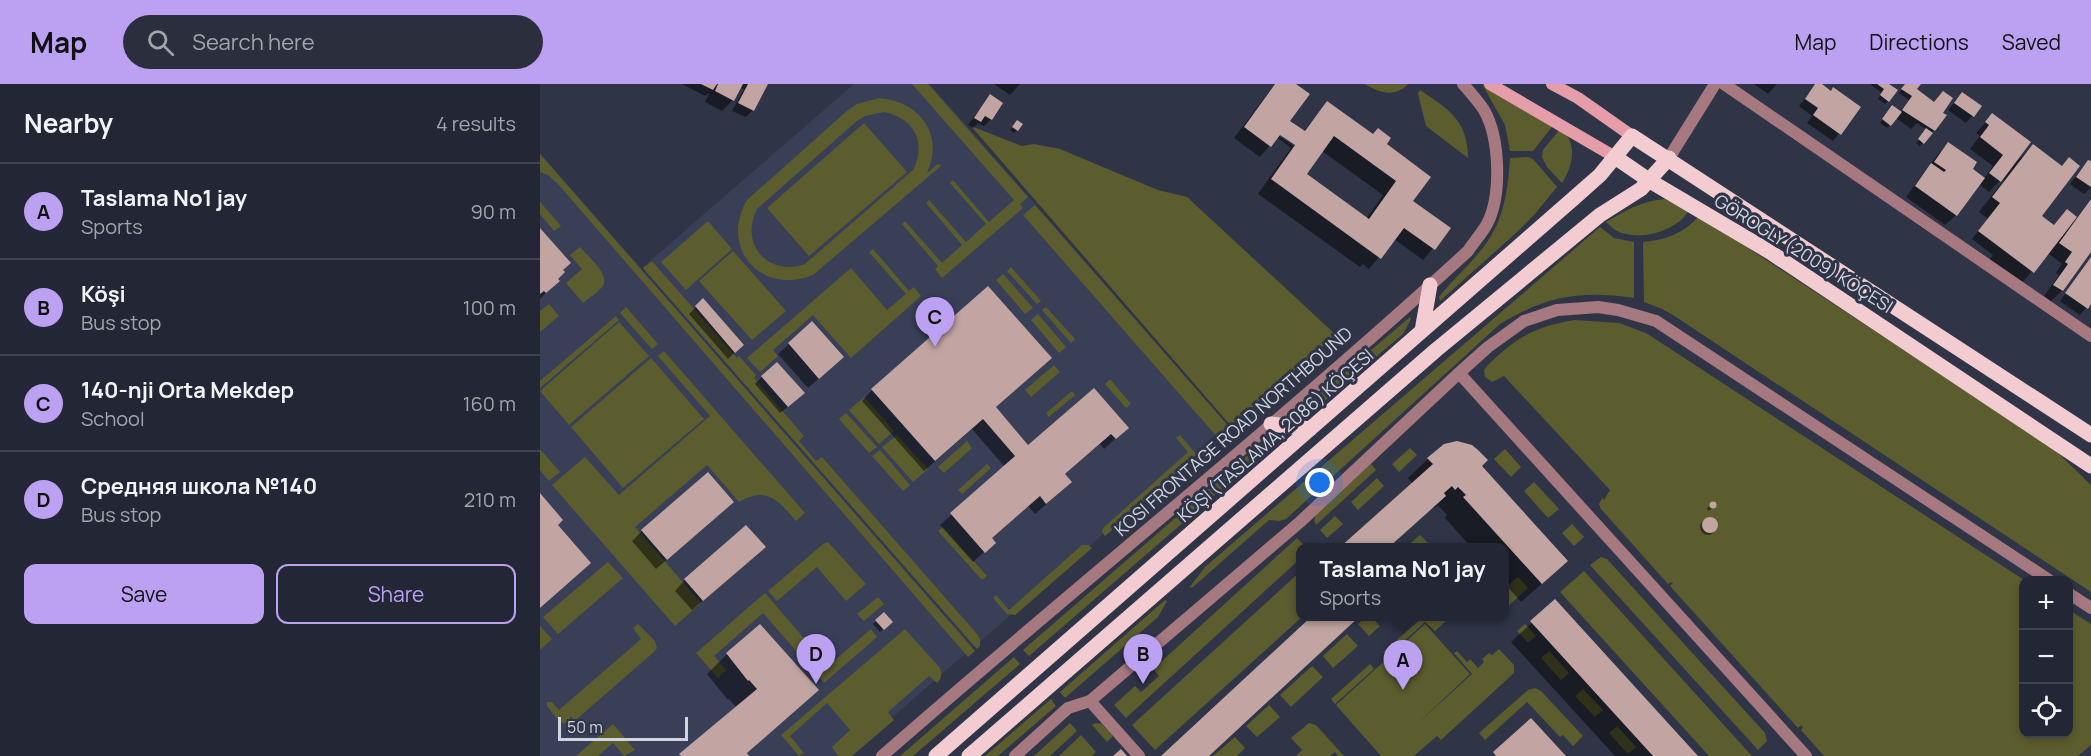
<!DOCTYPE html>
<meta charset="utf-8">
<style>
body{margin:0;font-family:Manrope,sans-serif;background:#2b2f3d;color:#f1f3f6}
.controls{position:absolute;right:18px;bottom:18px;display:grid;overflow:hidden;border-radius:12px;box-shadow:0 3px 9px #0003}
.controls button{width:54px;height:54px;display:grid;place-items:center;padding:0;border:0;border-bottom:2px solid #404450;background:#232735;color:#f1f3f6;font:30px sans-serif}
.scale{position:absolute;left:18px;bottom:15px;width:130px;box-sizing:border-box;padding-left:6px;border:3px solid #d1d5e1;border-top:0;font-size:16px;line-height:21px;white-space:nowrap;color:#d1d5e1;-webkit-text-stroke:4px #2f3447;paint-order:stroke}
.you{position:absolute;left:780px;top:399px;width:21px;height:21px;margin:-15px;border:4px solid #fff;border-radius:50%;background:#1a73e8;box-shadow:0 0 0 9px #1a73e833}
.badge{display:grid;place-items:center;width:39px;height:39px;border-radius:50%;background:#bca0f2;color:#111;font-size:20px;font-weight:700}
.pin{position:absolute;translate:-50% -50px;filter:drop-shadow(0 2px 3px #0008)}
.pin::after{content:'';position:absolute;top:32px;width:21px;height:18px;background:inherit;clip-path:polygon(0 0,100% 0,50% 100%)}
.popup{position:absolute;left:756px;top:459px;width:213px;height:78px;box-sizing:border-box;display:grid;place-content:center;border-radius:12px;background:#232735;filter:drop-shadow(0 2px 4px #0005);font-size:20px;white-space:nowrap;color:#a3a5ad}
.popup b{font-size:22px;color:#f1f3f6}
.popup::after{content:'';position:absolute;left:50%;top:100%;margin-left:-12px;border:12px solid transparent;border-top-color:#232735}
.list{margin:0;padding:0;list-style:none}
h2{display:flex;justify-content:space-between;align-items:center;height:78px;margin:0;padding:0 24px;font-size:26px}
h2 small{font-size:20px;font-weight:400;color:#a3a5ad}
.list li{display:grid;grid-template-columns:39px 1fr auto;gap:18px;align-items:center;box-sizing:border-box;height:96px;padding:0 24px;border-top:2px solid #404450}
.list b{display:block;font-size:22px;white-space:nowrap}
.list p{margin:0;font-size:20px;white-space:nowrap;color:#a3a5ad}
.list em{font-size:20px;font-style:normal;color:#a3a5ad}
.actions{display:flex;gap:12px;padding:18px 24px}
.actions a{flex:1;padding:14px 0;border:2px solid #bca0f2;border-radius:12px;text-align:center;font-size:21px;color:#bca0f2}
.actions .main{background:#bca0f2;color:#111}
.icon{flex:none;width:33px;height:33px;fill:none;stroke:currentColor;stroke-width:2;stroke-linecap:round;stroke-linejoin:round}
.map{position:relative;flex:none;width:1551px;height:672px;overflow:hidden}
header{display:flex;align-items:center;gap:36px;box-sizing:border-box;height:84px;padding:0 30px;background:#bca0f2;color:#111}
header strong{font-size:28px}
nav{display:flex;gap:33px;margin-inline-start:auto;font-size:21px}
.search{width:420px;height:54px;background:#2b2f3d;display:flex;align-items:center;gap:15px;box-sizing:border-box;padding:0 21px;border-radius:33px;color:#a3a5ad;font-size:22px}
main{display:flex}
aside{flex:1;background:#232735}
.map>svg:first-child{display:block}
</style>
<header>
<strong>Map</strong>
<div class="search"><svg class="icon" aria-label="search" viewBox="0 0 24 24"><circle cx="10" cy="10" r="6"/><path d="M15 15l6 6"/></svg>Search here</div>
<nav><a>Map</a><a>Directions</a><a>Saved</a></nav>
</header>
<main>
<aside>
<h2>Nearby<small>4 results</small></h2>
<ul class="list">
<li><span class="badge">A</span><div><b>Taslama No1 jay</b><p>Sports</p></div><em>90 m</em></li>
<li><span class="badge">B</span><div><b>Köşi</b><p>Bus stop</p></div><em>100 m</em></li>
<li><span class="badge">C</span><div><b>140-nji Orta Mekdep</b><p>School</p></div><em>160 m</em></li>
<li><span class="badge">D</span><div><b>Средняя школа №140</b><p>Bus stop</p></div><em>210 m</em></li>
</ul>
<div class="actions"><a class="main">Save</a><a>Share</a></div>
</aside>
<div class="map">
<svg width="1551" height="672" viewBox="0 0 1551 672">
<rect width="100%" height="100%" fill="#2f3447"/>
<path fill="#393f57" d="M314,0H390L688,341L434,563L102,184Z
M0,69L433,563L308,672H0Z"/>
<path fill="#5b5d2f" fill-rule="evenodd" d="M372,0H388L488,113L480,120L483,124L402,194L395,185L398,182L362,140L365,137L402,179L422,161L386,119L389,116L426,158L446,140L410,99L413,96L449,138L474,116Z
M825,0H868C855,14 840,9 825,0Z
M942,0H947L1016,38L993,67H970L965,41Z
M880,6C908,25 928,36 928,74L886,42L878,10Z
M339,14C379,17 405,50 387,89L398,80L401,82L273,191C221,212 179,164 207,116L308,26L317,20ZM344,28C374,34 387,58 373,86L265,180C228,193 199,160 217,125L317,37L325,32Z
M324,39L367,88L269,172L227,124Z
M431,42L482,62L494,60L520,65L618,106L647,113L796,251L691,342Z
M1021,44C1038,60 1033,82 1022,99L1007,83L1002,73L1003,66Z
M0,70L435,567L428,573L18,100L8,91L0,88Z
M988,73L993,75L1017,103L994,131L976,149L900,217L899,213C913,195 931,180 945,161C964,136 968,105 970,74Z
M1125,115L1150,125C1146,130 1143,136 1137,139C1123,150 1094,156 1077,147C1073,145 1070,141 1066,138C1086,126 1102,117 1125,115Z
M0,118L21,142L14,147L0,130Z
M495,121L690,344L678,354L483,131Z
M1159,132L1513,364L1551,401V508L1133,231L1122,225L1104,218L1103,158C1126,156 1144,149 1159,132Z
M168,137L192,165L146,206L121,178Z
M1060,143L1074,154L1094,158V214C1040,206 1006,212 960,240L746,435L739,437L729,436L653,503L649,504L665,483Z
M40,163C47,172 72,191 62,203C57,209 49,214 43,219L26,199L42,185L30,171Z
M333,165L369,207L374,203L381,212L311,274L273,231L233,266L238,272L220,288L207,274L311,184L347,226L366,210L329,168Z
M193,167L246,227L212,256L159,197Z
M112,177L197,274L199,272L216,291L214,294L264,352L259,357L276,377L282,373L437,550L440,555V562L437,565L103,184Z
M471,183L501,217L497,220L467,187Z
M463,190L493,224L485,230L456,196Z
M9,220L19,232L0,248V227Z
M86,223L118,260L112,265L80,229Z
M506,223L535,255L531,259L502,226Z
M498,230L526,263L519,269L491,236Z
M76,232L79,236L0,304V297Z
M870,233L871,235L863,250L776,324L763,328L761,326Z
M1035,236L1079,239L1106,249L1484,496V650H1528L1529,526L1551,540V661L1538,672H1284L1261,646L1263,643L1261,641L1258,644L1130,502L1133,499L1131,498L1128,500L1061,425L1059,420L1062,414L1064,416L1070,406L964,292L952,298L945,293L944,286L948,281C975,254 996,242 1035,236Z
M79,238L109,272L29,341L0,307Z
M124,267L265,429L256,437C238,416 227,402 199,418L167,381L95,443L161,519L135,542L12,401L45,373L79,411L170,332L118,272Z
M111,274L164,335L83,404L31,343Z
M514,281L520,288L491,313L485,306Z
M570,295L591,320L586,324L565,300Z
M532,307L535,311L509,333L506,329Z
M324,313L354,347L339,360L309,326Z
M306,329L337,363L329,369L299,335Z
M742,349L735,359L489,572L483,566L723,358Z
M357,351L388,385L373,398L342,363Z
M640,351L657,371L565,452L562,448L563,444L648,368L636,354Z
M427,357L432,364L404,389L398,383Z
M870,364L877,371L859,388L852,380Z
M0,365L20,388L9,397L0,386Z
M965,365L981,383L971,393L954,375Z
M340,366L370,401L363,407L332,372Z
M447,380L451,384L422,410L418,406Z
M831,380L836,386L776,441L774,436L776,430Z
M837,394L844,402L818,426L811,418Z
M994,398L1019,425L1008,434L984,407Z
M795,432L803,440L787,454L780,446Z
M1032,440L1044,453L1034,462L1022,449Z
M403,443L447,492L442,496L398,447Z
M880,451L892,463H866Z
M757,454L766,463L761,464V474L586,634L574,621L595,602L601,608L619,592L613,585Z
M288,458L326,500L306,517L277,483L237,517L228,507L283,460Z
M542,461H548L552,464L475,531L467,530L453,514L456,511L469,526Z
M1061,473L1067,475L1225,649L1227,657L1218,666L1050,481Z
M68,478L83,494L18,550L3,533Z
M761,487L762,533L615,666L592,641Z
M1044,487L1212,672H1169L1020,508Z
M978,493L988,504L965,525V504Z
M225,509L288,582L331,545L337,553L284,599L223,529L174,572L186,586L178,594L156,569Z
M338,513L344,520L324,537L317,530Z
M625,516L627,517L618,533L525,614L520,608Z
M826,533H831L840,542L829,552L818,540Z
M883,533H904L907,536L895,547L885,538L847,573L843,568Z
M98,540L115,557L117,564L115,567L31,640C20,643 14,630 7,622V618H12L19,626L101,555L93,544Z
M885,540L930,590L877,640L932,590L914,569L917,567L927,578L930,575L938,584L944,578L942,575L949,569L952,571L959,565L974,581V589L901,656L897,652L874,672H841L796,621Z
M985,540L996,552L988,559L977,547Z
M0,542L12,555L0,566Z
M365,545L400,584C402,590 402,595 397,599L389,592L348,628L354,636L312,672H298L292,663L310,646L287,619L250,652L264,669L259,672L241,651Z
M807,550L818,562L793,584L783,572Z
M1009,567L1029,589L1021,596L1001,574Z
M474,573L480,580L373,672H360Z
M830,580L834,585L795,620L791,615Z
M772,582L783,593L751,623L740,611Z
M995,604L1001,607L1043,652L1033,662L1023,651L1020,653L987,618L945,656L939,649L988,606Z
M1043,605L1063,626L1055,633L1035,612Z
M511,615L516,622L458,672H445Z
M729,621L740,633L717,653L706,642Z
M530,639L537,647L510,672H494Z
M556,639L562,640L573,652L567,658L552,641Z
M769,639L776,641L804,672H798L795,668L790,672H756L762,666L751,654Z
M73,640L95,666L84,672L73,659L58,672H36Z
M1077,642L1096,663L1088,670L1069,649Z
M541,651L556,668L552,672H519Z
M695,653L705,664L697,672H673Z"/>
<path fill="#0007" fill-rule="evenodd" d="M142,0H226L213,26L206,33L192,27L204,5L200,3L193,16L182,27L165,18L170,8L165,12Z
M454,0H480L470,11Z
M735,0H753L748,37L763,48L787,19L844,60L867,123L909,145L883,176L854,155L829,185L823,180L820,183L718,110L751,64L737,53L720,73L694,54ZM735,45L754,59V62L733,48ZM782,67L843,111L826,135L765,90Z
M1214,0H1237L1228,10Z
M1277,0L1319,24L1293,57L1267,39L1272,32L1259,22Z
M1330,0H1346L1348,17L1345,20L1338,15L1342,9Z
M1366,0H1379L1371,11L1401,29L1394,46L1380,62L1376,59L1387,46L1377,39L1371,45L1356,34L1347,44L1340,39L1349,26L1360,28L1369,16L1359,9Z
M1422,10L1440,23L1426,39L1408,26Z
M450,12L451,35L444,42L438,39L433,44L428,41Z
M1452,31L1477,77L1493,62L1500,132L1514,142L1527,127L1537,134L1551,114V165L1522,207L1511,217L1504,212L1519,191L1516,189L1522,180L1508,169L1479,202L1447,178L1453,171L1432,155L1448,135L1439,128L1463,97L1461,95L1449,108L1439,100L1416,131L1405,141L1366,113L1398,70L1408,60L1430,85L1444,95L1453,82L1430,65L1440,52L1436,49Z
M474,41L477,46L474,49L470,46Z
M1548,77L1551,79V103L1544,110L1530,100Z
M0,146L22,186L16,196L17,197L0,215Z
M1551,175V218L1540,231L1520,217Z
M163,216L195,268L188,275L149,230Z
M272,239L291,284L268,304L238,270Z
M510,274L455,324L488,363L554,306L576,354L564,365L560,360L524,391L519,409L495,430L488,422L450,455L454,459L433,478L400,441L465,383L432,345L384,387L322,317L332,306Z
M222,293L256,316L240,329L215,300Z
M888,375L940,382L1006,496L981,518L965,500V464H932L905,434L907,431L898,421L894,424L868,394Z
M0,412L16,441L49,479L0,524Z
M1174,420L1175,423L1168,427L1167,424Z
M181,428L116,485L92,457L102,447Z
M1160 443a8 8 0 1 1 16 0a8 8 0 1 1-16 0Z
M213,473L152,526L135,507L145,496Z
M1015,517L1156,672H1075L971,558Z
M344,530L351,538L340,548L333,540Z
M187,570L277,606L206,670L207,672H141L178,638L197,624L189,615L188,616L167,590Z"/>
<path fill="#c2a5a3" fill-rule="evenodd" d="M161,0H177L173,6Z
M178,0H203L194,17L175,7Z
M208,0H228L214,27L198,19Z
M735,0H756L770,10L750,37L765,47L787,17L833,50L838,44L851,54L847,60L891,93L873,117L911,144L895,166L864,144L841,175L731,95L755,61L740,51L731,63L704,43ZM794,52L856,97L829,135L767,90Z
M1275,0H1282L1291,7L1293,3L1321,23L1301,51L1273,31L1278,24L1265,15Z
M1337,0H1349L1358,6L1349,18L1340,11L1344,5Z
M1365,0H1381L1377,5L1394,18L1403,7L1413,14L1403,29L1407,31L1395,47L1362,26L1372,12L1361,5Z
M1422,8L1442,22L1434,33L1414,19Z
M450,10L463,19L452,36L445,32L441,38L434,34Z
M1352,21L1362,28L1351,42L1342,35Z
M1452,29L1491,58L1461,98L1449,89L1463,71L1440,53L1449,41L1445,38Z
M477,36L483,40L478,47L472,43Z
M1386,44L1393,49L1384,60L1378,55Z
M1408,58L1437,78L1433,85L1445,94L1417,132L1375,102L1391,79L1404,88L1406,86L1394,78Z
M1493,60L1522,82L1529,73L1540,82L1502,132L1514,141L1527,125L1537,133L1494,189L1438,147L1460,119L1452,113Z
M1548,76L1551,77V103L1536,93Z
M1551,115V168L1523,207L1513,201L1528,180L1525,178L1532,168L1519,159Z
M0,144L31,179L23,186L25,188L18,195L20,197L6,209L4,207L0,210Z
M1551,173V220L1548,225L1525,209Z
M448,202L512,274L456,323L488,361L554,304L589,344L576,355L571,350L525,390L532,398L506,420L500,412L452,454L456,459L445,469L410,429L475,372L443,335L395,377L331,305Z
M163,214L204,261L195,269L155,222Z
M272,237L304,273L279,295L248,259Z
M237,278L265,309L248,323L221,292Z
M917,357L932,361L938,366L948,376L942,382L1028,477L1002,500L923,413L926,411L918,403L915,406L912,402L904,409L906,412L848,464H799L893,380L887,374L904,360Z
M168,388L194,418L127,476L101,446Z
M0,409L23,436L18,441L51,479L0,524Z
M1169.5 421a3.5 3.5 0 1 1 7 0a3.5 3.5 0 1 1-7 0Z
M1162 441a8 8 0 1 1 16 0a8 8 0 1 1-16 0Z
M206,441L226,463L163,517L144,495Z
M1015,515L1158,672H1113L990,537Z
M344,528L353,538L344,546L335,536Z
M772,532H820L669,672H621Z
M220,540L279,606L207,669L209,672H141L139,670L217,605L209,596L208,597L186,569Z
M991,634L1026,672H956L953,668Z
M581,665L587,672H573Z"/>
<g fill="none" stroke-linecap="round" stroke-linejoin="round">
<path stroke="#a67880" stroke-width="12" d="M1184,0L1551,252
M1129,74L1175,0
M919,289L1266,672
M1528,509L1551,524
M550,617L599,672
M342,672C536,502 738,341 928,167C934,158 942,149 947,140C962,111 960,54 944,26C938,17 930,8 923,0
M475,672L528,624L550,617L760,438L919,289L948,263L984,237L1017,226L1058,223L1078,226L1116,237L1509,496"/>
<path stroke="#e69daa" stroke-width="12" d="M950,0L1075,73
M1012,0L1038,14L1092,52"/>
<path stroke="#f3ccd2" stroke-width="15" d="M1075,73L1110,97L1230,168L1551,382
M882,247L890,201
M731,340L770,345
M396,672L1034,114L1060,91L1092,52L1551,351
M429,672L896,266L1060,131L1101,105L1129,74"/>
</g>
<g text-anchor="middle" dominant-baseline="central" stroke-width="6" stroke-linejoin="round" paint-order="stroke">
<g font-size="18" fill="#d1d5e1" stroke="#2f3447">
<text transform="translate(1264 169) rotate(32)">GÖROGLY (2009) KÖÇESI</text>
<text transform="translate(693 347) rotate(-41)">KOSI FRONTAGE ROAD NORTHBOUND</text>
<text transform="translate(735 351) rotate(-41)">KÖŞI (TASLAMA, 2086) KÖÇESI</text>
</g>
</g>
</svg>
<div class="controls">
<button>+</button>
<button>−</button>
<button><svg class="icon" aria-label="locate" viewBox="0 0 24 24"><circle cx="12" cy="12" r="6"/><path d="M12 2v4M12 18v4M2 12h4M18 12h4"/></svg></button>
</div>
<div class="scale">50 m</div>
<div class="you"></div>
<div class="pin badge" style="left:863px;top:606px">A</div>
<div class="popup"><b>Taslama No1 jay</b>Sports</div>
<div class="pin badge" style="left:603px;top:600px">B</div>
<div class="pin badge" style="left:395px;top:263px">C</div>
<div class="pin badge" style="left:276px;top:600px">D</div>
</div>
</main>
